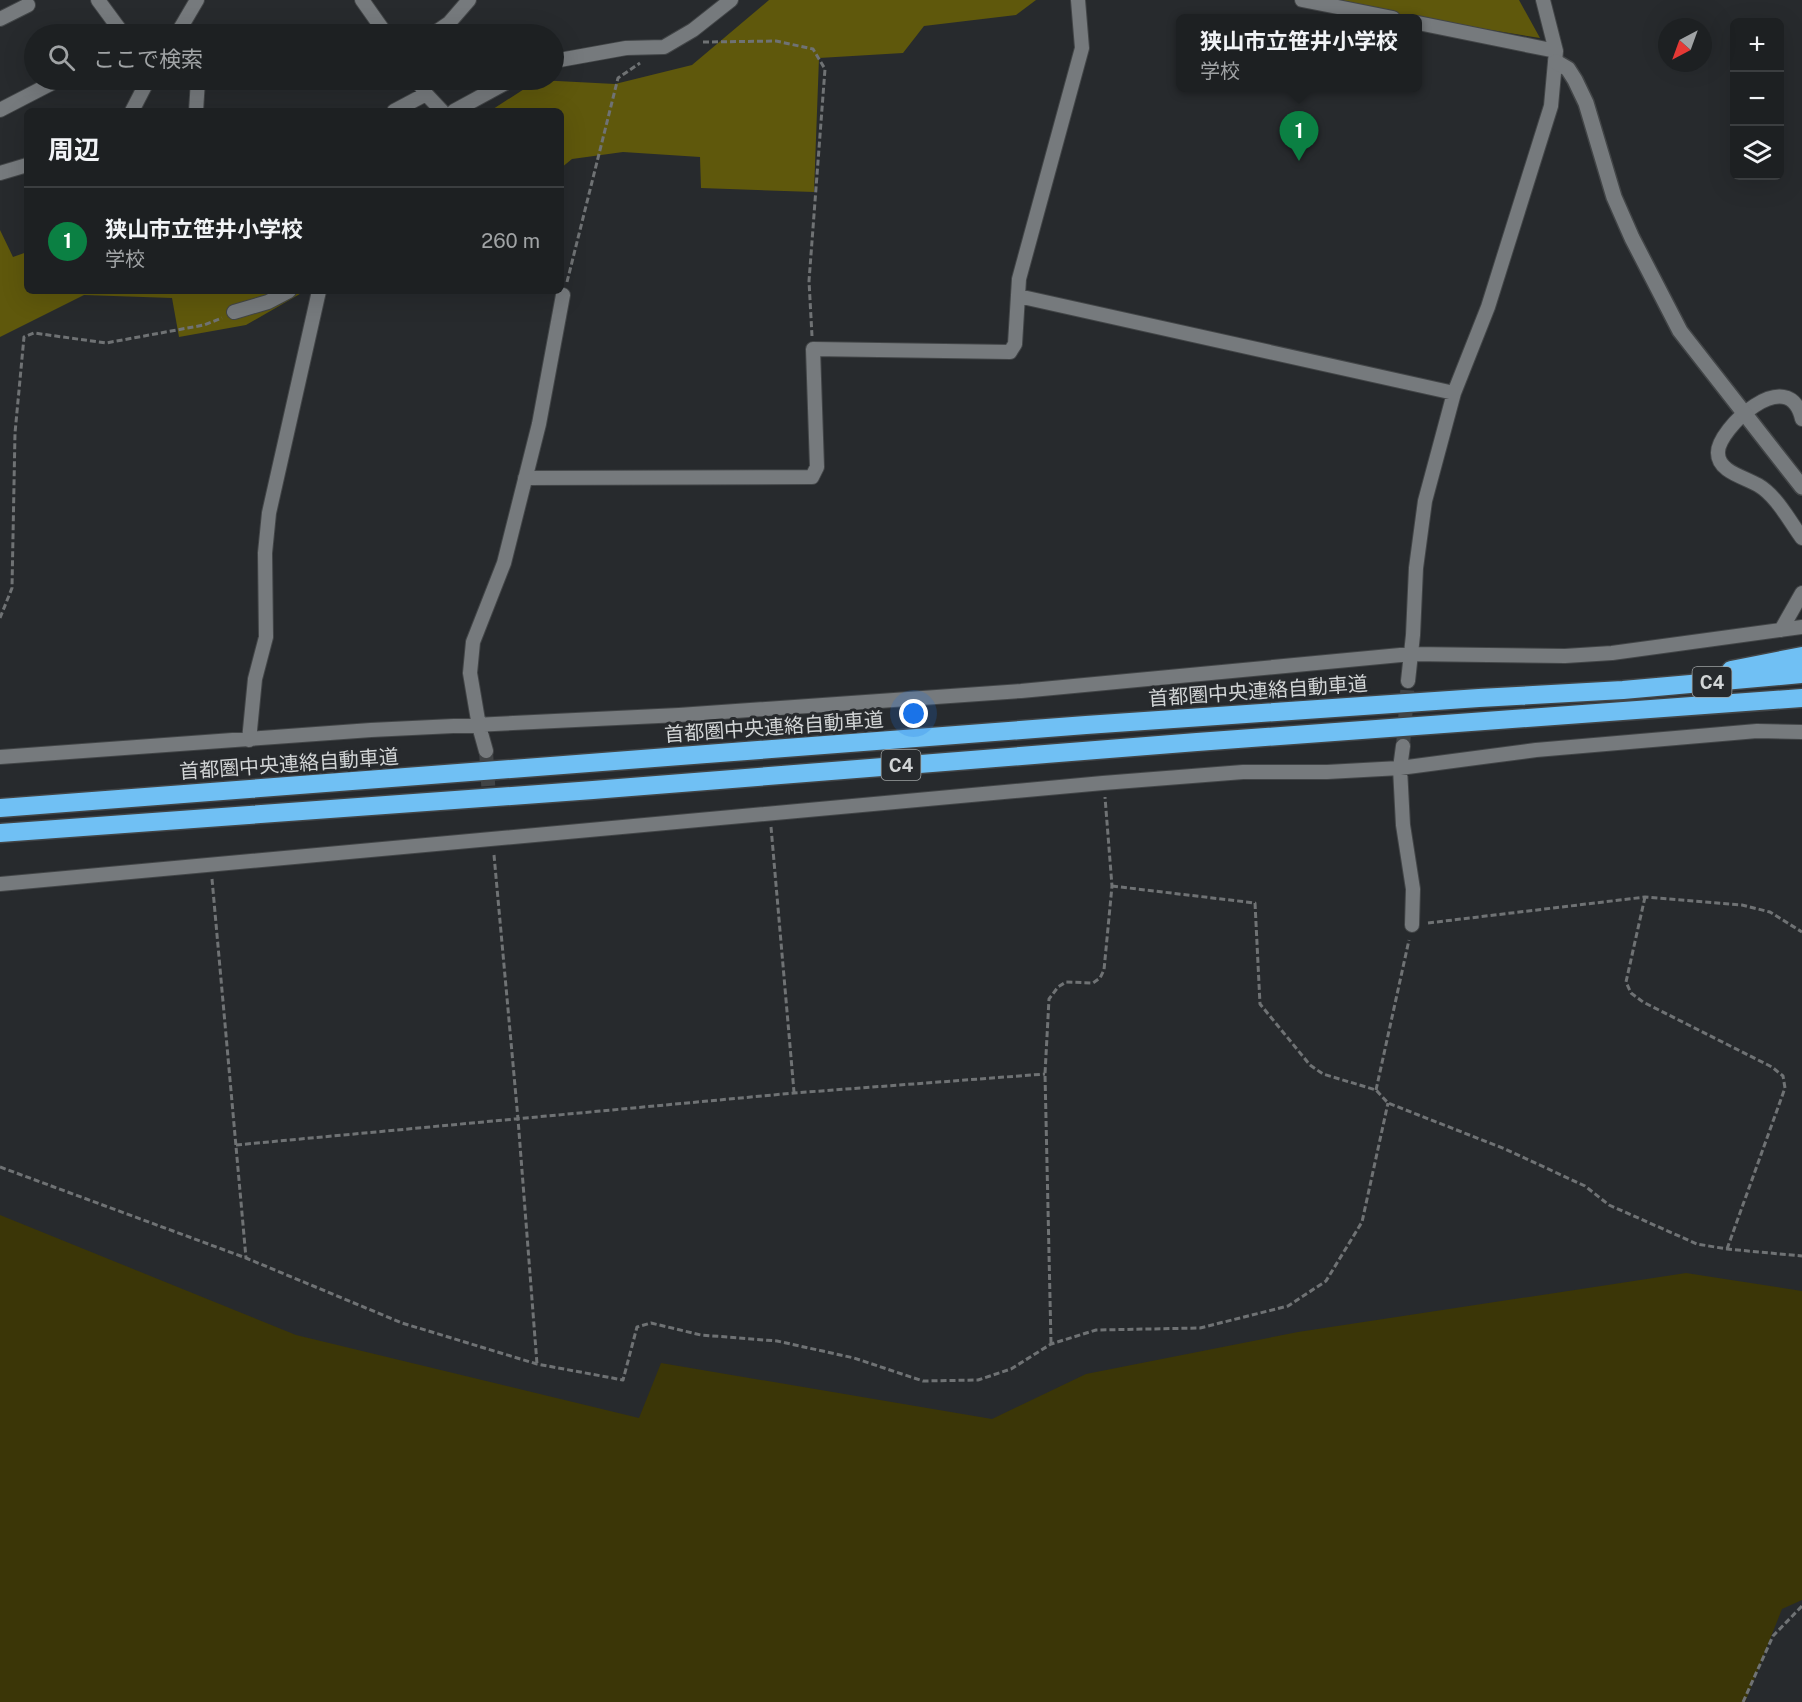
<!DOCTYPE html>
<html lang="ja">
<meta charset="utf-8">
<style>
body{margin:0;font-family:"Public Sans","Noto Sans JP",sans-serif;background:#2a2d2f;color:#f1f3f6}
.controls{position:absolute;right:18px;top:18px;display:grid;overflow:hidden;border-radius:9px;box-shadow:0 6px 24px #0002}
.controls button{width:54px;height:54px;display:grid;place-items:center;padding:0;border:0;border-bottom:2px solid #3b3e40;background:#1d2022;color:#f1f3f6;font:30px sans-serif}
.compass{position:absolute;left:1658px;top:18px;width:54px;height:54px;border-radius:50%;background:#1d2022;box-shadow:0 6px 24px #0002;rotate:221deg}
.you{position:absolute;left:914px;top:714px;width:21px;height:21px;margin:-15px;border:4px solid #fff;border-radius:50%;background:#1a73e8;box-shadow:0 0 0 9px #1a73e833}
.badge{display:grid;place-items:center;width:39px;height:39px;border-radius:50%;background:#0b8043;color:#fff;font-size:20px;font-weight:700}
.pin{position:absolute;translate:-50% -50px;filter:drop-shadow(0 2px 3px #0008)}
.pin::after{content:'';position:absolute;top:32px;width:21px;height:18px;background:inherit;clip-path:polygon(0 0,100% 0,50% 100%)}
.popup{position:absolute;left:1176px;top:14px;width:246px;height:78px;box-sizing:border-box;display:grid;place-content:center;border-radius:9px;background:#1d2022;filter:drop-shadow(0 2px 4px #0005);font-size:20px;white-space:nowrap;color:#a0a3a5}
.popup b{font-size:22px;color:#f1f3f6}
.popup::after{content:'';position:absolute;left:50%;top:100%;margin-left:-12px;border:12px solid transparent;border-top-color:#1d2022}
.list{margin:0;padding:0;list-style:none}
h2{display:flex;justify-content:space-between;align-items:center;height:78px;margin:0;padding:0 24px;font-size:26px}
h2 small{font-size:20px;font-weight:400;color:#a0a3a5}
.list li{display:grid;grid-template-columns:39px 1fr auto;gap:18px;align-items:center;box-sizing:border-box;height:108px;padding:0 24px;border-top:2px solid #3b3e40}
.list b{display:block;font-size:22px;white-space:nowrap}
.list p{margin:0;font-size:20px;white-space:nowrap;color:#a0a3a5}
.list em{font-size:20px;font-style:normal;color:#a0a3a5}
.icon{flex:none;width:33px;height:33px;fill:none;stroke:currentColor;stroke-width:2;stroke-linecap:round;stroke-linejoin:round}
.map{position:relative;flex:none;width:1802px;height:1702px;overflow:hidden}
.search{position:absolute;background:#1d2022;box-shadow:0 6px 24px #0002;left:24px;top:24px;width:540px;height:66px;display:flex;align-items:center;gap:15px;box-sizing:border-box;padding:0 21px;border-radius:33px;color:#a0a3a5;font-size:22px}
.panel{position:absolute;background:#1d2022;box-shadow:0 6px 24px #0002;left:24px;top:108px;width:540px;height:186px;border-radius:9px}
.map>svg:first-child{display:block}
</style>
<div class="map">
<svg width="1802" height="1702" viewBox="0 0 1802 1702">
<rect width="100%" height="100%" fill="#272a2d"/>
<path fill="#3b3607" d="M0,1215L296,1335L639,1418L661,1363L992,1419L1086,1374L1298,1332L1686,1273L1802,1291V1600L1782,1609L1745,1702H0Z"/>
<path fill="#5f580c" d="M769,0H1036L1016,15L924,26L903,53L819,58L814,192L701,188L700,157L623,152L572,159L561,168V111H490L538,80L615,84L692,65Z
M1308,0H1519L1540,38Z
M0,230L13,257L27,252V291H305L246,325L179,337L172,298L84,295L0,337Z"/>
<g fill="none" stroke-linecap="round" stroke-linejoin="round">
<path stroke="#414446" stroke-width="14" stroke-dasharray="14 7" stroke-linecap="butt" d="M1403,746L1408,681
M486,751L490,813"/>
<g stroke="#424547" stroke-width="16">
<path id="minor" d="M98,0L123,34
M362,0L386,34
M1302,0L1393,18
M0,19L28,5
M1418,23L1556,51
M177,34L197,0
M433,34L449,23L469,0
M554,61L626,48L664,47L693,30L731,0
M417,80L426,94L442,111
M0,110L58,80
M132,111L148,80
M196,111L198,80
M394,111L426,94
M454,111L511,80
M0,173L27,165
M1018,296L1454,393
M234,312L268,302L289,291
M1802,419C1789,362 1717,429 1718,453C1718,472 1745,477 1758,485C1777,496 1790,522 1802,538
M525,478L812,477L817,467L813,349L1010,352L1015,344L1019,279L1082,48L1078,0
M1781,630L1802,593
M1408,681L1413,635L1416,568L1425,501L1454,393L1488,307L1551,106L1556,51L1543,0
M249,740L255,679L266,637L265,553L269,513L319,291
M1403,746L1400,768L1403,825L1413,889L1412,925
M486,751L479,726L470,673L473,642L504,563L539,424L563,295
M0,757L371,730L679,715L1021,691L1411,654L1565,656L1612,653L1802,627
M0,884L1103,783L1243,772H1327L1400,768L1536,750L1757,731L1802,732"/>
</g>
<g stroke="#424547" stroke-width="18">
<path id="tertiary" d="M1556,62L1568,69L1575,80L1586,103L1614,197L1632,238L1680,331L1802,487"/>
</g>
<g stroke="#424547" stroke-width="21">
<path id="motorway" d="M1731,670L1802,656
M0,808L1086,725L1479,698L1623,690L1802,674
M0,833L593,790L1197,742L1802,698"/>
</g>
<path stroke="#6f7274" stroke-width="3" stroke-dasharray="6 3" stroke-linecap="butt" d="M703,42L776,41L813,49L825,69L809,281L812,336
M567,282L618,78L640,63
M0,618L12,588L15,433L24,337L34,333L106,343L204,325L222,318
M771,827L794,1092
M494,855L518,1119L537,1364
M212,879L246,1258
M1112,886L1255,903L1260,1004L1310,1065L1323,1074L1376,1090L1388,1103L1505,1149L1585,1186L1609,1205L1697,1244L1727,1249L1802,1256
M1645,897L1626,982L1631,993L1643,1002L1772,1067L1783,1076L1785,1088L1727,1249
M1428,923L1645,897L1742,905L1770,912L1802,932
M1376,1090L1409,940
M236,1145L794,1093L1045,1074
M0,1167L246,1258L402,1323L537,1364L623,1380L637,1327L651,1323L701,1335L777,1341L854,1358L923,1381L978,1380L1011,1369L1051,1344L1096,1330L1200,1328L1288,1306L1326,1281L1362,1222L1388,1103
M1051,1343L1045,1074L1049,999L1058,987L1066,982L1093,983L1100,978L1104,970L1112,886L1105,797
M1743,1702L1773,1636L1802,1606"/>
<use href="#minor" stroke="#767a7d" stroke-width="14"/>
<use href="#tertiary" stroke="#767a7d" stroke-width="15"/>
<use href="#motorway" stroke="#70c0f4" stroke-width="18"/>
</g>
<g text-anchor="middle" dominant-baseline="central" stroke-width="6" stroke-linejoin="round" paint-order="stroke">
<g fill="#272a2d" stroke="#9fa2a3" stroke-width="1.5">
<rect x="1692.5" y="667" width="39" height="30" rx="4.5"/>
<rect x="881.5" y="750" width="39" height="30" rx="4.5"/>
</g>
<g font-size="18" font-weight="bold" fill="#d2d5d6">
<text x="1712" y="682">C4</text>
<text x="901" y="765">C4</text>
</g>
<g font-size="20" fill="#d2d5d6" stroke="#272a2d">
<text transform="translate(1258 691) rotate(-4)">首都圏中央連絡自動車道</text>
<text transform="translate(774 727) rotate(-4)">首都圏中央連絡自動車道</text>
<text transform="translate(289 764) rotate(-4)">首都圏中央連絡自動車道</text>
</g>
</g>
</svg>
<div class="controls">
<button>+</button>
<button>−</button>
<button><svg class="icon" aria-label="layers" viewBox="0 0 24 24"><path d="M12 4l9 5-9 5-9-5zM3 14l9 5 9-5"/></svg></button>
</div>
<svg class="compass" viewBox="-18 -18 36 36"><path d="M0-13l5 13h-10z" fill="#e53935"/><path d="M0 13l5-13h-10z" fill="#a0a3a5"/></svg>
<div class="you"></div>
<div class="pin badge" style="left:1299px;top:161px">1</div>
<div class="popup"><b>狭山市立笹井小学校</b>学校</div>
<div class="search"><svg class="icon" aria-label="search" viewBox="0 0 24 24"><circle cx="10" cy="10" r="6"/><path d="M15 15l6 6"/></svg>ここで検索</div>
<section class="panel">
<h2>周辺<small></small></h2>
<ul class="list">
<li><span class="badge">1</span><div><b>狭山市立笹井小学校</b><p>学校</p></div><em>260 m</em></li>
</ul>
</section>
</div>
